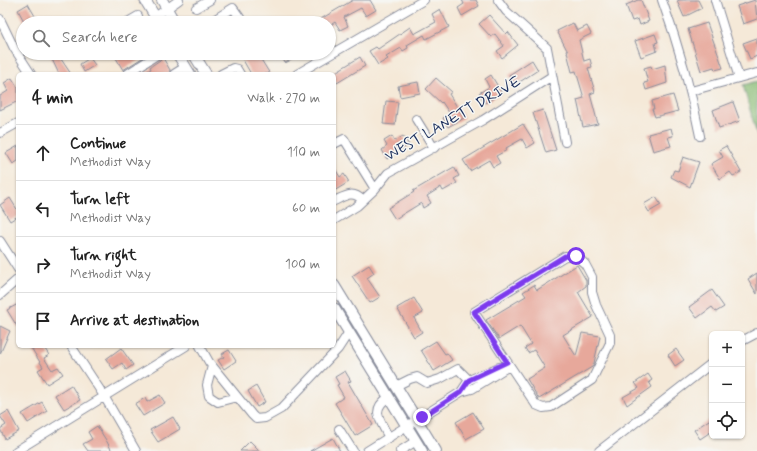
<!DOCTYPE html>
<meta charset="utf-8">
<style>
body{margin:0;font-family:Mynerve,sans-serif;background:#f2f2f2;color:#222}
.controls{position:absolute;right:12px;bottom:12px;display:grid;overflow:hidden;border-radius:6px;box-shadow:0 1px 3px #0004}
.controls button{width:36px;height:36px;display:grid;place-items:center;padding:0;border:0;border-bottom:1px solid #e0e0e0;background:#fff;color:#222;font:20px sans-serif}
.stop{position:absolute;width:12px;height:12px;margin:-9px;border:3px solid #7c3aed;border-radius:50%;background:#fff}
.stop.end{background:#7c3aed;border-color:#fff;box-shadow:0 1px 4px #0008}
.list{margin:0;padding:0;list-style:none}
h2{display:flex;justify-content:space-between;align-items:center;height:52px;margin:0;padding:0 16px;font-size:17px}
h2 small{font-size:13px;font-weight:400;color:#767676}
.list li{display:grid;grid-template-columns:26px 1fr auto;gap:12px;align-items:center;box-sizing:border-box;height:56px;padding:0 16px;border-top:1px solid #e0e0e0}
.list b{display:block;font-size:15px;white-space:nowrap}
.list p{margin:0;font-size:13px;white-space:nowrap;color:#767676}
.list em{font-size:13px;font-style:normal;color:#767676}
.icon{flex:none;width:22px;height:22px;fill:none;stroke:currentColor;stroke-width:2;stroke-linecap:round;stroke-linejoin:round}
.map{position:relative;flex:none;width:757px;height:451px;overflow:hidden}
.search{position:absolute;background:#fff;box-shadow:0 1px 3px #0004;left:16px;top:16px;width:320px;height:44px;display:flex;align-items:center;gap:10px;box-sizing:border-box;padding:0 14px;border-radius:22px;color:#767676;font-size:15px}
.panel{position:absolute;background:#fff;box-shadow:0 1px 3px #0004;left:16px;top:72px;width:320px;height:276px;border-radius:6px}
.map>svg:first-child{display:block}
</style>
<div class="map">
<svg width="757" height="451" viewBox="0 0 757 451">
<rect width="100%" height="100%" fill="#f6f6f2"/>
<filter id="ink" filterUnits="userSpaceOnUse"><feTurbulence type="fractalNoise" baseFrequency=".025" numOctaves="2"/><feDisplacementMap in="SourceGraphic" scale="8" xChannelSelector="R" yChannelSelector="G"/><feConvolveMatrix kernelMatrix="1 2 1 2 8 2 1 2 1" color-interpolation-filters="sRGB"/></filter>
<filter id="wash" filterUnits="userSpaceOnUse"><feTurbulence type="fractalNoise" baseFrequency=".012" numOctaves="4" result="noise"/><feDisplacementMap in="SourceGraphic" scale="16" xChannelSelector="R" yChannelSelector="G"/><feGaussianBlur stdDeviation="0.9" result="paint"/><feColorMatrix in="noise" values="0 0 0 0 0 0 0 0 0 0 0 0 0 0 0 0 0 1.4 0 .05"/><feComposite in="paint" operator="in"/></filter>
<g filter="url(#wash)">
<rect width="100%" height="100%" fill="#f5e9d8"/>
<path fill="#8abb74" stroke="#527569" d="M757,81V135L743,85Z"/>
<g id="blocks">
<path fill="#e7a89b" d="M353,0H370L376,10L366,16L361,8L344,17L348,26L340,30L335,22L329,26V23H314Z
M462,0H476L479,6L462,16L458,8L464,4Z
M638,0H641L649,21L640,25L638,19L632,21L626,5Z
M680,0H698L702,8L684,17L677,1Z
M755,0L757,19L743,24L737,6Z
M28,4L39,23H25L18,10Z
M440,9L449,27L426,39L424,35L407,45L408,48L403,51L401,48L386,57L388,59L378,65L369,51L376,47L378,49L410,27L414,34L436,22L432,14Z
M489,15L506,34L508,32L518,45L502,58L497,51L504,46L495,34L491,37L479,24Z
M573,23L577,31L587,26L591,34L579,40L584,61L590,59L592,67L588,68L595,92L590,94L598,124L583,127L577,100L584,98L576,71L572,72L567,52H568L557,31Z
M707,23L723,68L715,70L714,67L701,71L688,29Z
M655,34L658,42L655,43L657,51L641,57L635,41Z
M757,38V56L750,59L743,43Z
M49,53H57L71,74H59Z
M125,53H150L123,70L116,58Z
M239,53H257L270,74H251Z
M280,53H292L295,58L285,63Z
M360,57L365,66L337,83L334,79V73Z
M90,58L95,65L84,72L80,64Z
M163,58L170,70L169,74H142L151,69L150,67Z
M532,60L538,70L515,85L509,75Z
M665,65L667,83L646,90L644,83L648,82L644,68L651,66L652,69Z
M491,75L502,93L485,103L479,93L489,87L485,79Z
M12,78L18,88V101L0,110V96L8,91L4,83Z
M436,78L452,92L449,94L464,118L448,127L443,118L450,114L442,102L441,103L426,89Z
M418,82L420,93L400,97L398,86Z
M673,95L678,111L655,117L652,109H654L652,101Z
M386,101L398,102L395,125L383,124Z
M733,102L740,121L719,128L713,110Z
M543,110L556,150L546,153L533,113Z
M523,124L535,143L527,148L522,139L506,148L507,150L496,156L500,163L493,167L489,160L470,171L463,160Z
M671,128L673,136L668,137L671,146L653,151L648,134Z
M392,136L395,141L403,136L409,145L387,159L382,150L387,146L384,141Z
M18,146V161L13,164L6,153Z
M726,146L741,172L733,176L730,172L720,179L711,164L723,157L719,150Z
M683,157L699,162L690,187L671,177L674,170L678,171Z
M334,167L340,177L344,174L349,182L334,191Z
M454,167L459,176L454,179L457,183L443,191L441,187L427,196L431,203L423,208L421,203L395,219L388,208L414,192L413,191Z
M656,197L661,205L649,212L644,204Z
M10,198L18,211V216L10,221L0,205Z
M369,265L374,273L367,278L380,297L370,303L352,276Z
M577,265L586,280V286L578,292L593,317L563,335L576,356L582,333L600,336L594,363L592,367L539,399L527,379L545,368L534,350L528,353L525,348L531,344L520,326L499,339L486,320L526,296L523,292L534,285L537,290Z
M757,273V294L748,279Z
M712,290L724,307L716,312L712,307L697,318L689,307Z
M414,298L423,313L414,318L422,332L414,337L397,308Z
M18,304V328L7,310Z
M0,326L10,331L0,354Z
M436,341L445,354L447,353L452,360L434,371L421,350Z
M30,346H43L49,355L44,358L52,370L58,367L63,374L47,384L38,370L43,367Z
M121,348L133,365L126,370L122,363L113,369L106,359Z
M676,349L684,360L675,366L668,355Z
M229,350L236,361L224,369L218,360L224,357L222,354Z
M345,371L351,381L348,382L373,425L355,436L335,403L344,397L337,385L339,384L335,377Z
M648,374L652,380L649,382L652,387L627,405L623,397L639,388L635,383Z
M71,385L80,400L64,409L55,395Z
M256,386L265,402L257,407L248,391Z
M160,395L165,403L143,416L135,404L145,398L147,402Z
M42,402L47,411L28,423L22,414Z
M8,411L19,431L5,439L0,429L6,425L0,416Z
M473,412L484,429L466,439L456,422Z
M173,417L180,429L158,442L150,430Z
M712,418V431L700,439L694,430Z
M97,426L106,440L112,451H88L83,444L92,439L88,432Z
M333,438L340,451H310Z
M250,441L260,451H240Z"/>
</g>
</g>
<g filter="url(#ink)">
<use href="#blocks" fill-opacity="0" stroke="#888c9b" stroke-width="1"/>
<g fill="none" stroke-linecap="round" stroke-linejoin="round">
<g stroke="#888c9b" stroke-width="10">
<path id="minor" d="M498,0L506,11L547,48L565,142
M662,0C678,44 691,89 700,136
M715,0L739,78
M196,8L210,0
M155,17L179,0
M0,19L14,48L31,74
M126,23L138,16
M209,23L233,8L243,22
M127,74L160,53
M174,74L185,67
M221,74L233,68L237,69L240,74
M297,74L424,0
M691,91L757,73
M416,119L434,148
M0,133L18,123
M334,144L344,139L375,189
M334,201C345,196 353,190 362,200
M334,220L357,206L375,189L388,173L483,120L552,76
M0,241L18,269
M565,256H576L585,264L592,277V292L596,305L610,335V343L592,380L551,407L543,408L536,405L474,312Z
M0,295L18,279
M742,341L757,333
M71,346L104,396L136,451
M200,346L209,362L252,415L256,419L265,418L281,409L338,349L349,332
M212,366L207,385L209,396L218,402L237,397
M396,386L410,379L417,377L427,383L440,379L458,369L469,380
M461,392L469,380L499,367
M389,397C369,410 381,421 389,438
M339,429L353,451
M16,451L186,346
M367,451L461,392L472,389L509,366
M400,451L416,441
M599,451L712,363"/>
</g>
<g stroke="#888c9b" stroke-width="12">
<path id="major" d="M145,0L159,23
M162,0L175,23
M177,53L190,74
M193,53L206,74
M334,285L436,451
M334,308L422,451"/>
</g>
<use href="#minor" stroke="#fff" stroke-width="8"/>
<use href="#major" stroke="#fff" stroke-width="10"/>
</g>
</g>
<g fill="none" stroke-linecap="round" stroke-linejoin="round" filter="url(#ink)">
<path stroke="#7c3aed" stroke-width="5" d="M422,417L461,392L469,380L507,362L474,312L565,256H576"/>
</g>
<g text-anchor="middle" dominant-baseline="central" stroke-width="3" stroke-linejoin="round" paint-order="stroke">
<g font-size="15" fill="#1b2f5e" stroke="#f6f6f2">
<text transform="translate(453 119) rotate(-30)">WEST LANETT DRIVE</text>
</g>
</g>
</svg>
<div class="controls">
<button>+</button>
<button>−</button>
<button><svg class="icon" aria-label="locate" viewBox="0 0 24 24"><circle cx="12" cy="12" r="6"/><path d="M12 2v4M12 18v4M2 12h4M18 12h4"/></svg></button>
</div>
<div class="stop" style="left:576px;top:256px"></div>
<div class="stop end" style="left:422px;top:417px"></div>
<div class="search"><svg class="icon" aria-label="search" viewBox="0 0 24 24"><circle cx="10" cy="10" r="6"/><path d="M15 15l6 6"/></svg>Search here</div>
<section class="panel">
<h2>4 min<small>Walk · 270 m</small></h2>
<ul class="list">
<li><svg class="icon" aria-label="ahead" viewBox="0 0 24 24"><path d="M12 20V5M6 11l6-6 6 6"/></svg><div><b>Continue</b><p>Methodist Way</p></div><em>110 m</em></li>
<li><svg class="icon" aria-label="left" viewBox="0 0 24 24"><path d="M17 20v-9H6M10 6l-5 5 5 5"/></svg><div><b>Turn left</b><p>Methodist Way</p></div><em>60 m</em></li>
<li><svg class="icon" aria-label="right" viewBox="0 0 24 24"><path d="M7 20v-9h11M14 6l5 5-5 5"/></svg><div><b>Turn right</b><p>Methodist Way</p></div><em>100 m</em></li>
<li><svg class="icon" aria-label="arrive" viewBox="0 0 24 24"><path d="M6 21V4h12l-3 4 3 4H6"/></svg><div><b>Arrive at destination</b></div></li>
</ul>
</section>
</div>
